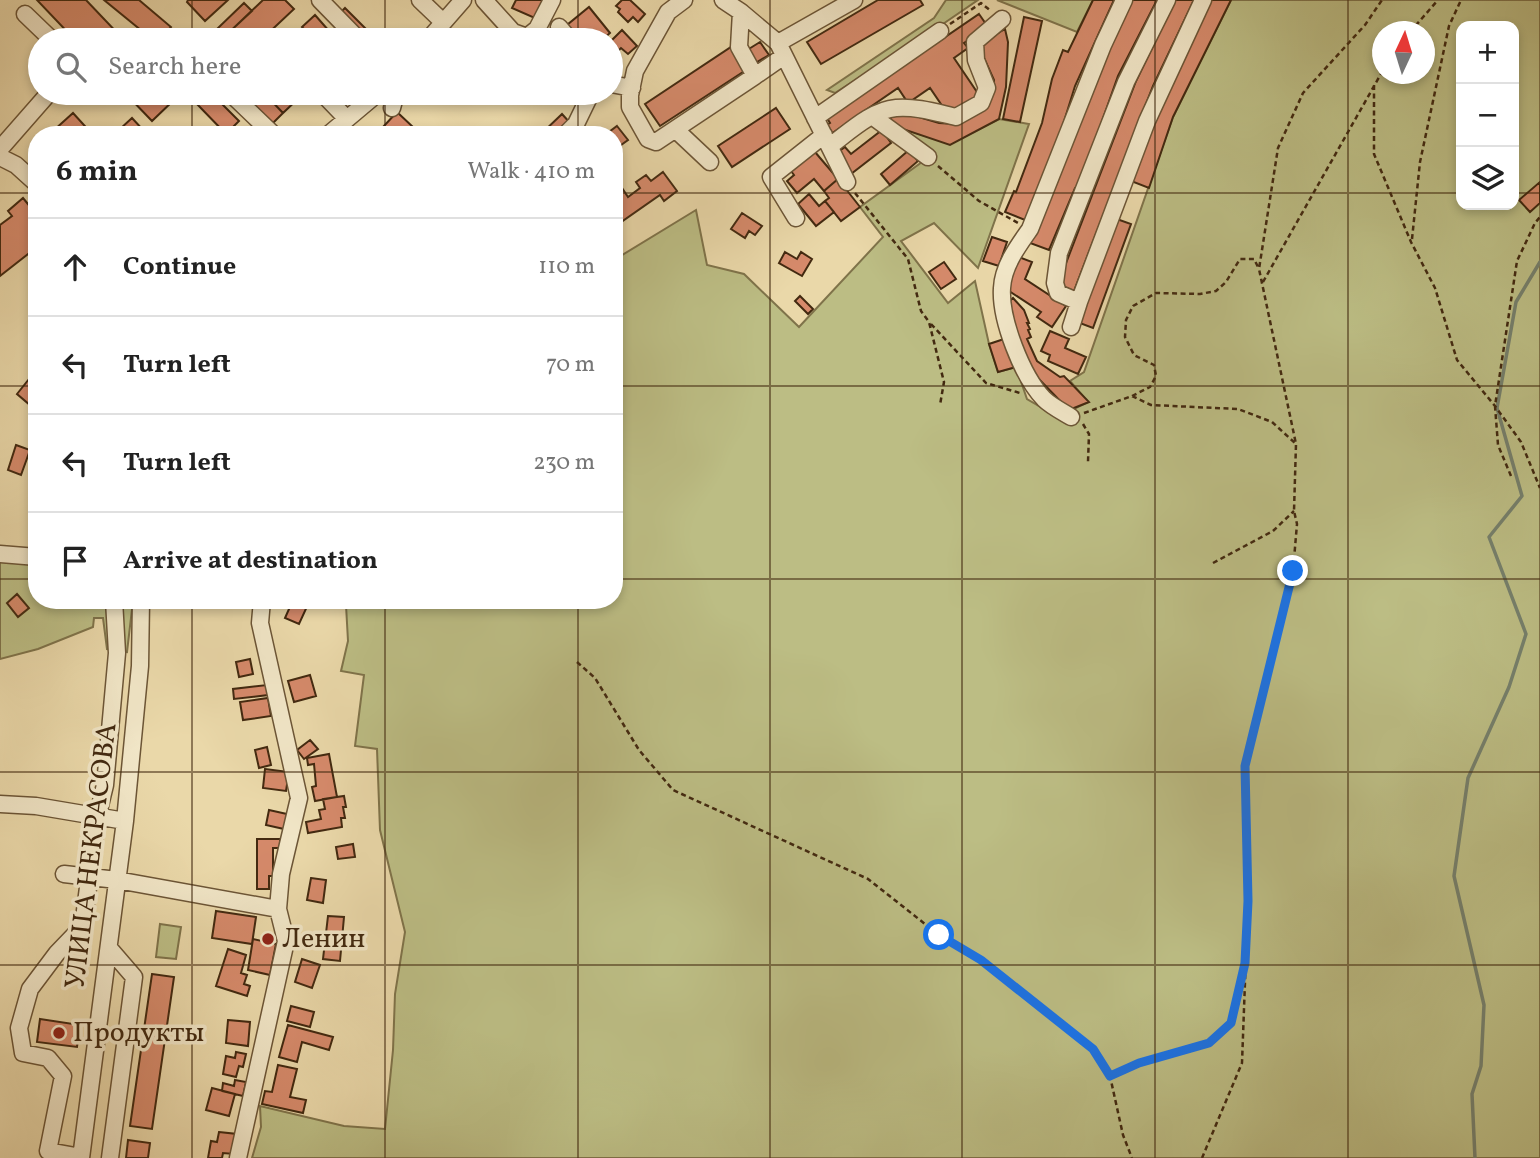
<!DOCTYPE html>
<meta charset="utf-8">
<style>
body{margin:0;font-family:Vollkorn,serif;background:#f2f2f2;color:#222}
.controls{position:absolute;right:21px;top:21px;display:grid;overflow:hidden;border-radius:14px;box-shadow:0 4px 10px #0003}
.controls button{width:63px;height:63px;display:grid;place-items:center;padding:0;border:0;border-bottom:2px solid #e0e0e0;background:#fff;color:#222;font:35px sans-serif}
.compass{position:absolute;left:1372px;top:21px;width:63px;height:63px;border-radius:50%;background:#fff;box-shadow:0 4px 10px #0003;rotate:4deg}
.stop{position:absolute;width:21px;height:21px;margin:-16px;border:5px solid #1a73e8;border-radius:50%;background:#fff}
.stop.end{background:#1a73e8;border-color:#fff;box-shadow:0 2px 7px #0008}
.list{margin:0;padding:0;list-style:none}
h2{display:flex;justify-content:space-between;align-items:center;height:91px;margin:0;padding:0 28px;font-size:30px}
h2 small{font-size:23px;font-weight:400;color:#767676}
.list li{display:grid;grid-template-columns:46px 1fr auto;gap:21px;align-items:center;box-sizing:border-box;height:98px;padding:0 28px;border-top:2px solid #e0e0e0}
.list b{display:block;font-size:26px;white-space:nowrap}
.list em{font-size:23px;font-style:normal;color:#767676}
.icon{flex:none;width:38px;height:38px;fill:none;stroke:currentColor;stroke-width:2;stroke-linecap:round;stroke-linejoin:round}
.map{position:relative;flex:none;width:1540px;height:1158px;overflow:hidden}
.search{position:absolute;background:#fff;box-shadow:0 4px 10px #0003;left:28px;top:28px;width:595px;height:77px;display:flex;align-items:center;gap:18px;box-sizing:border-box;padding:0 24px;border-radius:38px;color:#767676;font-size:26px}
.panel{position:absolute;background:#fff;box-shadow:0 4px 10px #0003;left:28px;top:126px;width:595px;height:483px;border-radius:28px}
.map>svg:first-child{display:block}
</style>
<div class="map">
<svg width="1540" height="1158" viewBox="0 0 1540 1158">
<rect width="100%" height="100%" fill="#ead8a9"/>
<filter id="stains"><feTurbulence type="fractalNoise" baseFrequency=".00286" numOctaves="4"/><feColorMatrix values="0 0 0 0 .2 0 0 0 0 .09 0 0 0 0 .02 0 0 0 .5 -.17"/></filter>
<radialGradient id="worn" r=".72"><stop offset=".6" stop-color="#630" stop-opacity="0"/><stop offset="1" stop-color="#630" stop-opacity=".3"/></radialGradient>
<path fill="#bcbd84" stroke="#7f734a" stroke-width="2" fill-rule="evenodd" d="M946,0H978L940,26L835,93L827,90L934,18Z
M997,0H1093L1077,32Z
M1231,0H1540V1158H252L261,1127L260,1106L344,1126L385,1129L393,1050L395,994L405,932L380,830L377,749L355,746L364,675L341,671L348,641L346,605L349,600H614V260L696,210L707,265L744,274L799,327L883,237L860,207L933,154L888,124L950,144L999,119L1029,124L978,268L934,223L901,241L948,303L975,281L989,344L998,372L1016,367L1027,399L1058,417L1088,402L1070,381L1084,372L1173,117ZM1461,26H1514V205H1461ZM1382,32H1424V74H1382Z
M0,561L37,564V600H130L132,609L127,652L107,649L103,618H94L93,627L38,649L0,659Z
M160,924L181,927L176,959L156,957Z"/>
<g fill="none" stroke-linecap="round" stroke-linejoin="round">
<path stroke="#76806c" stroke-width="3.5" d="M1475,1158L1472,1094L1481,1066L1484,1005L1454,876L1468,778L1509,687L1526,634L1489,537L1522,496L1497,408L1516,302L1540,262"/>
</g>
<path fill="#d68a6b" stroke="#422910" stroke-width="2" d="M37,0H86L124,40H75Z
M104,0H139L171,27L160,40H153Z
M188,0H228L205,21L187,2Z
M263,0H285L294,9L261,40H221Z
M516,0H546L537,19L512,8Z
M622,0H630L645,14L638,22L633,17L628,22L618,12L620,9L616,6Z
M878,0H920L923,5L821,64L807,42Z
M1093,0H1114L1075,86L1062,128L1025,220L1005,212L1014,191L1016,192L1042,123L1052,79L1063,50L1068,52Z
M1132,0H1157L1118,76L1080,184L1075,188L1049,250L1030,243L1058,180L1098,72Z
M1175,0H1194L1153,86L1074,291L1064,287L1061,281L1063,271L1136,81Z
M1210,0H1231L1173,117L1149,188L1131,181L1156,112Z
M244,3L252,11L225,36L218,28Z
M589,7L610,33L602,40H579L567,25Z
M345,8L377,40H367L340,13Z
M979,14L988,27L964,43L968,48L954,58L979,95L952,114L945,110L930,88L908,103L898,88L831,134L825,126L830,123L827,118Z
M315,15L337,40H315L302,27Z
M1024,17L1042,21L1020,122L1003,119Z
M1005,29L1008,42L1006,87L999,119L950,145L888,124L892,115H912L939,123L955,124L994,87V80L978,45Z
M622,30L637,46L628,54L621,48L611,58V41Z
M760,42L769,55L752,65L744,52Z
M731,47L746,70L660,126L645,104Z
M125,93H174L178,96L152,121Z
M192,93H211L239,121L226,134L195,102L198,99Z
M241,93H264L283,113L271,125Z
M264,93H300L302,95L283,113Z
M776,108L790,129L732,167L718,146Z
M397,112L414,128L407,135H391L383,127Z
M73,113L93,135H57L53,131Z
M562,114L571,124L559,135H540Z
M132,118L145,132L143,135H125L120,129Z
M617,126L628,140L614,150V135H605Z
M882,130L891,143L851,174L838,152L845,147L851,154Z
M909,150L918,161L890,185L881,174Z
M815,152L838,179L824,191L814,179L797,193L787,181L794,175L791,171Z
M663,172L677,191L664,201L660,195L614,227V189L620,185L628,197L640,188L636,182L646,175L651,181Z
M838,179L860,207L841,221L825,201L829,198L824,191Z
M1540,182V203L1530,212L1519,200Z
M809,194L819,206L825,201L834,212L816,226L798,204Z
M23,198L37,215V247L0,276V225L12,216L8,211Z
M742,213L762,226L755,235L749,231L745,238L731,229Z
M1114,218L1131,224L1093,328L1077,322Z
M992,237L1007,242L999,266L983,261Z
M785,252L797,259L801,252L812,259L802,276L779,263Z
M1016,256L1032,262L1025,279L1066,306L1052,327L1037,317L1041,312L1003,287Z
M944,262L956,279L941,289L929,272Z
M800,296L813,309L808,314L795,301Z
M1013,298L1024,310L1029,323H1027L1030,329L1028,330L1031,337L1027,339L1037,361L1060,377L1064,376L1089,402L1069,410L1030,370L1005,305Z
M1050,331L1069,339L1065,348L1086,357L1078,374L1048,361L1050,355L1041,351Z
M1007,338L1016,367L998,372L989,344Z
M37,369V411L17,394Z
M16,445L30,450L21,475L8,470Z
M17,594L29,608L18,617L7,603Z
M293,600H310L299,624L285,618Z
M250,659L253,674L239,677L236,662Z
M310,675L316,696L294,702L288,681Z
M267,685L268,695L234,699L233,689Z
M268,698L271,716L243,720L240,702Z
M310,740L318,749L304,759L297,750Z
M267,747L271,765L259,768L255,750Z
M329,754L337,797L315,801L312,787L316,786L314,764L308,765L307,758Z
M265,769L289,772L286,791L263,788Z
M344,796L346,807H343L345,818H341L342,827L308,833L306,822L321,819L319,810L325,809L323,799Z
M269,810L287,814L284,829L266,825Z
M257,839H280V848H273V876H269V889H257Z
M353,844L355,857L338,859L336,847Z
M311,878L326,880L323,903L307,900Z
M216,911L256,917L252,944L212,938Z
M328,916L344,917L340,961L323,959Z
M253,939L276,944L270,975L248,970Z
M228,949L246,955L241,973L247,975L244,984L250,986L247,996L216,986Z
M302,959L320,965L312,988L295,982Z
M152,974L174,977L152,1129L130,1126Z
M291,1006L314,1012L310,1027L287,1021Z
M40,1019L80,1025L77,1047L37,1042Z
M228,1020L250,1022L248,1046L226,1043Z
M288,1025L333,1037L329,1050L302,1042L297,1062L279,1057Z
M236,1052L246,1054L243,1067L239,1066L236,1077L223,1074L226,1056L235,1058Z
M278,1065L297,1069L290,1097L306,1100L303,1113L262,1104L265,1091L272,1092Z
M235,1080L246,1082L243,1096L222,1091L223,1083L234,1086Z
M212,1088L235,1094L229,1116L206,1110Z
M219,1132L237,1134L234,1154L223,1153L222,1158H208L211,1141L217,1142Z
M128,1140L150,1143L148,1158H126Z"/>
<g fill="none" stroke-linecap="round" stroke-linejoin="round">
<g stroke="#6c5536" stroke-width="19">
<path id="minor" d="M320,0L359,40
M420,0L443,22
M484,0L513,32L527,37L537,29L552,0
M684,0L668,12L635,71L630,95V107L648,139L656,142L755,76L739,47L741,12L723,0
M741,12L778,43L847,182
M25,14L52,40
M559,27L570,40
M428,40L463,0
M778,43L854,0
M755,76L784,56
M611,84L632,88
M230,93L274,135
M322,93L347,119
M392,108L396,93
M872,116L928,157
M815,118L940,31
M676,130L710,162
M328,135L378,93
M565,135L576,124L591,93
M830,146C849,132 872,110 896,108C915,106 938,113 956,117L981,103L987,88L976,60L975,42L1002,19
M0,149L49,93
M0,157L16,165L37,184
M796,218L771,177L824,135
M1079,302L1147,121L1203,0
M1071,327L1079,302L1058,293L1055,283L1059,253L1126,82L1167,0
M1071,417C1063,412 1051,406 1044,399C1022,376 1000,319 1002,288C1003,266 1018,246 1030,229L1103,45L1124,0
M0,554L37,557
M0,804L36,806L125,821
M64,874L117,880L278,909
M109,948L134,977L110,1158
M81,1157L48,1151L63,1076L48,1058L23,1053L19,1028L30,989L57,953L83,926L97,818L105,785L117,653L114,600
M81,1158L125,821L140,666L141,600
M238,1158L286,941L278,909L281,874L299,798L260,623L262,600"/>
</g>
<path stroke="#422910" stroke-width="2.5" stroke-dasharray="5 3.5" stroke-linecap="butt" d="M950,24L981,3L991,11
M1410,32L1438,0
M1374,85V154L1411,242L1435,288L1457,360L1495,406L1521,442L1540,488
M938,166L979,201L1018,223
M855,193L908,259L921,311L929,322L944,382L940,405
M1412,239L1420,162L1449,26L1461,0
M1263,282L1382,72
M931,324L986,383L1020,393
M1132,396L1150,387L1156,376L1154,365L1134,355L1125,337L1126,320L1133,306L1156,293L1200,294L1216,291L1226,282L1240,259H1254L1258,267
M1084,413L1132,396L1151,405L1238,409L1272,422L1296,444
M1083,424L1089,434L1088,462
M1511,476L1498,445L1495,406L1517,261L1535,223L1540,217
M1213,563L1273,531L1294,511
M577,662L595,678L639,750L673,790L868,879L939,935L981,960L1092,1049L1110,1076L1123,1135L1132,1158
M1110,1076L1139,1063L1209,1043L1231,1023L1244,970
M1202,1158L1242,1063L1248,901L1245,766L1293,571L1297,524L1294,511L1296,444L1259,269L1278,148L1303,93L1365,25L1382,0"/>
<use href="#minor" stroke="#f1e6c7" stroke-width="16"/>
</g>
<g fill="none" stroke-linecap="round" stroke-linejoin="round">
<path stroke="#1a73e8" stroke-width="9" d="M939,935L981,960L1093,1049L1110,1076L1139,1063L1209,1043L1231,1023L1245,963L1248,901L1245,766L1293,571"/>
</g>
<path fill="none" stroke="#422910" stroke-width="2" stroke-opacity="0.55" d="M192,0V40M385,0V40M578,0V40M770,0V1158M962,0V1158M1155,0V1158M1348,0V1158M192,93V135M385,93V135M578,93V135M0,193H37M614,193H1461M1514,193H1540M0,386H37M614,386H1540M0,579H37M614,579H1540M192,600V1158M385,600V1158M578,600V1158M0,772H1540M0,965H1540"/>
<g fill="#8f2418" stroke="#f1e6c7" stroke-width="2.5">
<circle cx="268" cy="939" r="7"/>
<circle cx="59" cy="1033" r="7"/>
</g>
<g text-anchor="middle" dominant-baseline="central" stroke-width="7" stroke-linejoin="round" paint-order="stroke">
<g font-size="28" fill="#422910" stroke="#f1e6c7">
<text transform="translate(92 856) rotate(-83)">УЛИЦА НЕКРАСОВА</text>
</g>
<g font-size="28" fill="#422910" stroke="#f1e6c7" text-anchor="start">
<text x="282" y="939">Ленин</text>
<text x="73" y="1033">Продукты</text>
</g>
</g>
<rect width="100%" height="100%" filter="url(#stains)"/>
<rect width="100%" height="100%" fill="url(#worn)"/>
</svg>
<div class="controls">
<button>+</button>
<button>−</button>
<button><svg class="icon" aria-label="layers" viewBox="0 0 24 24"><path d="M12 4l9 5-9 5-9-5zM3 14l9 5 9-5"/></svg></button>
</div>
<svg class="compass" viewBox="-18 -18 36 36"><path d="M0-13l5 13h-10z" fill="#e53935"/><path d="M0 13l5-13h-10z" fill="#767676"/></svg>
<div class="stop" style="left:939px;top:935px"></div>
<div class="stop end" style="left:1293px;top:571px"></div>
<div class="search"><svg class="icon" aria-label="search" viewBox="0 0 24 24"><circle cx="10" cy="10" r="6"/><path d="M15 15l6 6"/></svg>Search here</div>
<section class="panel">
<h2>6 min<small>Walk · 410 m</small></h2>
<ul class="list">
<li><svg class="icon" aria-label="ahead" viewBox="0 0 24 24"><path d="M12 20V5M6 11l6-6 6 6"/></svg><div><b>Continue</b></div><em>110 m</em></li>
<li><svg class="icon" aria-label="left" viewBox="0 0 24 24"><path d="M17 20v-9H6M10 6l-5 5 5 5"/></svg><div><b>Turn left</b></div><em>70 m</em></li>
<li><svg class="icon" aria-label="left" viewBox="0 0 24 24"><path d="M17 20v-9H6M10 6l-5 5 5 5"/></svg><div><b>Turn left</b></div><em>230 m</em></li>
<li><svg class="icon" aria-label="arrive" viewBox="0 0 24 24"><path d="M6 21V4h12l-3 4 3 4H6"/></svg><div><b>Arrive at destination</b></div></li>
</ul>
</section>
</div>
